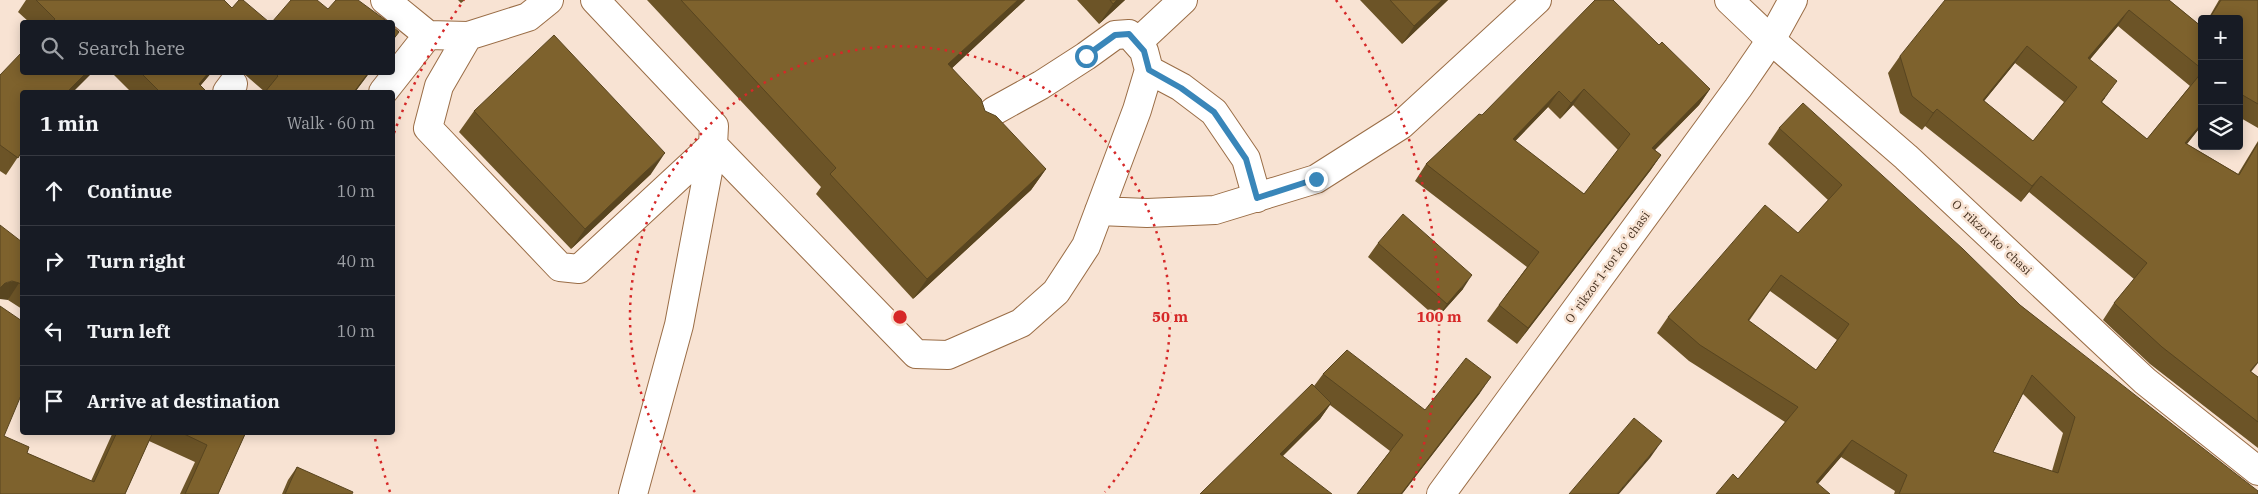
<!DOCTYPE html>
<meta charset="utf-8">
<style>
body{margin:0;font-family:"IBM Plex Serif",serif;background:#20242c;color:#f1f3f6}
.controls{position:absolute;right:15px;top:15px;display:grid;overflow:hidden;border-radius:5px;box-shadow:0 2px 12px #0003}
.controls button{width:45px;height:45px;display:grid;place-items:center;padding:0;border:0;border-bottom:1px solid #363941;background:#171b24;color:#f1f3f6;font:25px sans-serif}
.stop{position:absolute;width:15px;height:15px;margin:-11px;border:4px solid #3986b9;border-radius:50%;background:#fff}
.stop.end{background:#3986b9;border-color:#fff;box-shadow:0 1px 5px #0008}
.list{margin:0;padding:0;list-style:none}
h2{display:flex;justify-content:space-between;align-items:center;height:65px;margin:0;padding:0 20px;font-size:21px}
h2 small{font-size:16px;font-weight:400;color:#9ea1a6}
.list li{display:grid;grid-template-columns:32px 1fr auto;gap:15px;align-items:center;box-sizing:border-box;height:70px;padding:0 20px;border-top:1px solid #363941}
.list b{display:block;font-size:19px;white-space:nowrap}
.list em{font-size:16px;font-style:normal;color:#9ea1a6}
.icon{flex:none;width:28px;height:28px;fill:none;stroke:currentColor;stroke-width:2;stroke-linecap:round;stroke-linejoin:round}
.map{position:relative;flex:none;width:2258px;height:494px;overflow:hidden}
.search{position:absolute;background:#171b24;box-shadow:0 2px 12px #0003;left:20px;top:20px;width:375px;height:55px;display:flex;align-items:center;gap:12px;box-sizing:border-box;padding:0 18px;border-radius:5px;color:#9ea1a6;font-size:19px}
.panel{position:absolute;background:#171b24;box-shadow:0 2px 12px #0003;left:20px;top:90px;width:375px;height:345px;border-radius:5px}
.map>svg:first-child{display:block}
</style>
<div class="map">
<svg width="2258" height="494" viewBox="0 0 2258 494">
<rect width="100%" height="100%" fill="#f8e3d3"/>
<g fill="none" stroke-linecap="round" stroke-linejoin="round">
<g stroke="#9a6d46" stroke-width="30">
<path id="minor" d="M385,0L428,35L468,36L528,17L549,0
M468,36L439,86L428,128L560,267L579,269L713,145L714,126L595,0
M1138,42L1183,0
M1149,70L1181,87L1214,112L1246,159L1257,198
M227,92L233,84
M383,92L428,35
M1099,211L1147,213L1215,210L1316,179L1401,125L1537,0
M633,494L679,325L713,145L916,354L948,355L1021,323L1056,292L1086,246L1137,110L1149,70L1144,51L1129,34L1115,35L1086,56L1041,85L994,111L982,121
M1441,494L1738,88L1771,40L1793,0"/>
</g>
<g stroke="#9a6d46" stroke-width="30">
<path id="major" d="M1729,0L1771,40L1906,157L2145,381L2258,471"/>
</g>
<use href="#minor" stroke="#fff" stroke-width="28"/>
<use href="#major" stroke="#fff" stroke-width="28"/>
</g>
<path fill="#6c5427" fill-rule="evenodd" d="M26,0H224L232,8L269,22H29L18,12Z
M458,0H465L461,3Z
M647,0H1025L952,68L985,111L1046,169L1031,190L913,299L816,194L821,187Z
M1077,0H1125L1099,24Z
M1360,0H1448L1402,44Z
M2169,0L2202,27V125L2187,144L2238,174L2258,141V363L2251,372L2258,377V448L2150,364L2103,320L2114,303L2134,279L2029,192L2021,202L1925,126L1922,130L1900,113L1888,73L1900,56ZM2118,26L2190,86L2147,139L2102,102L2105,98L2090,59ZM2015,63L2064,102L2033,141L1984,101Z
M2219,0H2258V128L2239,117V19H2208Z
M1659,45L1710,89L1699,105L1655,150L1661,155L1650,171L1517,344L1487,321L1527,267L1415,181L1426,164L1482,115ZM1573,105L1618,150L1584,194L1515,141L1548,107L1560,119Z
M111,72H212L200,86L207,92H131Z
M242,72H370L355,92H265Z
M0,75L22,92V151L6,175L0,171Z
M474,111L651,174L571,249L459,132Z
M1779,128L2020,305L2258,494H1894L1895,491L1841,457L1818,484L1738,479L1785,422L1689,361L1657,333L1668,317L1798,233L1828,200L1768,144ZM1770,291L1837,340L1816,370L1749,321ZM2023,394L2063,433L2052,471L1993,452Z
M22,242V309L8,300Z
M1378,243L1463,289L1437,318L1368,257Z
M1323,374L1425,410L1480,393L1402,494H1357L1390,451L1330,405L1320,419L1283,456L1200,494L1314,386Z
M113,432H246L218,494H180L195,462L149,441L125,494H0L4,436L27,453L91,481Z
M297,467L352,494H282L288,480Z"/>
<path fill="#584520" d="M1018,0H1025L934,85L948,64Z
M1117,0H1125L1099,24L1113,4Z
M1442,0H1448L1402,44L1414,26Z
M2129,10L2118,26L2077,75L2088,58Z
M2027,46L2015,63L1971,117L1983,100Z
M87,72H93L73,92H67Z
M209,72H212L195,92L199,84Z
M369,72H370L355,92H354Z
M2117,81L2105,98L2089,118L2101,102Z
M1584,89L1573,105L1560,119L1571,103Z
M1710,89L1699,105L1641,164L1652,148Z
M1559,91L1548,107L1502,155L1513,139Z
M1937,109L1925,126L1922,130L1933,113Z
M2202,123V125L2174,160L2185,143Z
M665,153L651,174L571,249L585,229Z
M1661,155L1650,171L1517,344L1528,328Z
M1046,169L1031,190L913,299L927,279Z
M2041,176L2029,192L2021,202L2032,186Z
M1472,275L1463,289L1437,318L1447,304Z
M12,281L19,283L8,300L0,299V288L5,283Z
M1491,377L1480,393L1402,494H1401Z
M1331,403L1320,419L1268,470L1280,454Z
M1852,440L1841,457L1809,494L1816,482Z
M1662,441L1650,458L1619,494H1617Z"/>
<path fill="#7e622d" stroke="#584520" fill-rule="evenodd" d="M36,0H224L232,8L239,0H243L269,22H52L55,19Z
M291,0H317L328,9L336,0H358L388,22H272Z
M681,0H1018L948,64L981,99L985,111L996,116L1046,169L927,279L830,174L836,168Z
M1110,0H1117L1113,4Z
M1390,0H1442L1414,26Z
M1595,0H1613L1659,45L1662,42L1710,89L1652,148L1661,155L1528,328L1499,305L1539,252L1426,164L1479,114L1482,115ZM1584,89L1630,134L1584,194L1513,139L1559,91L1571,103Z
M1945,0H2169L2202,27V69L2129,10L2088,58L2117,81L2101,102L2147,139L2202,72V123L2185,143L2239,175L2258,143V362L2250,371L2258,377V422L2162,347L2114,303L2147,263L2041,176L2032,186L1937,109L1933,113L1912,96L1900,56ZM2027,46L2077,87L2033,141L1983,100Z
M2221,0H2258V104L2239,93V19H2209Z
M392,26L399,32L392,41Z
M554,35L665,153L585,229L474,111Z
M22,52V72H87L67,92H22V151L18,158L0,145V75Z
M140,72H209L199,84L207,92H160Z
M274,72H369L354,92H265L278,76Z
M1803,103L1963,249L2020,305L2236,474L2258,491V494H1899L1907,475L1852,440L1816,482L1830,494H1716L1733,474L1738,479L1798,407L1700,345L1668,317L1765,205L1798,233L1842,185L1779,128ZM1781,275L1849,324L1816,370L1748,320ZM2032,375L2075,417L2058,473L1993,452Z
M1403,214L1472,275L1447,304L1378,243Z
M0,225L22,242V285L19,283L12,281L5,283L0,288Z
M0,306L22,321V393L4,436L29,447L27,453L94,482L117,432H153L125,494H0Z
M1347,350L1425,410L1466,358L1491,377L1401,494H1357L1403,435L1323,374Z
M1312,384L1331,403L1280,454L1332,494H1200Z
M1634,418L1662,441L1617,494H1569Z
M180,432H246L218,494H185L207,445Z
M297,467L353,492L352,494H285Z"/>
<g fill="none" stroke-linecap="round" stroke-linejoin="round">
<path stroke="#3986b9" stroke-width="6" d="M1086,56L1115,35L1129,34L1144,51L1149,70L1181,88L1214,112L1246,159L1257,198L1316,179"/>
</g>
<g fill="none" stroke="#d62828" stroke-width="2.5" stroke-dasharray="2.5 5">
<path d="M695 492A270 270 0 1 1 1105 492"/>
<path d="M390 492A539 539 0 0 1 374 434M394 133A539 539 0 0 1 464 0M1336 0A539 539 0 0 1 1410 492"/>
</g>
<g text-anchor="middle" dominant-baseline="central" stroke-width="5" stroke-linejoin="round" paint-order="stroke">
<g font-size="12" fill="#44301f" stroke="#f8e3d3">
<text transform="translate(1992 237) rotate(43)">Oʻrikzor koʻchasi</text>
<text transform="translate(1607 267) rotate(-54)">Oʻrikzor 1-tor koʻchasi</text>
</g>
</g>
<circle cx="900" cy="317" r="8" fill="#d62828" stroke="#f8e3d3" stroke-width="2.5"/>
<g font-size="15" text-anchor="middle" font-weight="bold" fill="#d62828" stroke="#f8e3d3" stroke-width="5" stroke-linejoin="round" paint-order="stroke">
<text x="1170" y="322">50 m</text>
<text x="1439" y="322">100 m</text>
</g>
</svg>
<div class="controls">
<button>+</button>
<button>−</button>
<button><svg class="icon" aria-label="layers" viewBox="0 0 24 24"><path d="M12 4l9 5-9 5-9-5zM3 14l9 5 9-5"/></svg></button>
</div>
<div class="stop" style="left:1086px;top:56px"></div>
<div class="stop end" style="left:1316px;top:179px"></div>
<div class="search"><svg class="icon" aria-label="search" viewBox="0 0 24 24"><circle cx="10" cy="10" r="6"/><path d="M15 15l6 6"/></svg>Search here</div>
<section class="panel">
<h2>1 min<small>Walk · 60 m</small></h2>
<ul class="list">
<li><svg class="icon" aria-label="ahead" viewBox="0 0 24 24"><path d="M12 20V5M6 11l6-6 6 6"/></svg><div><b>Continue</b></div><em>10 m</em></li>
<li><svg class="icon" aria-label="right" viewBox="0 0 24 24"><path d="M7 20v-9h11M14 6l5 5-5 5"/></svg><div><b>Turn right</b></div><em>40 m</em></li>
<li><svg class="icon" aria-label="left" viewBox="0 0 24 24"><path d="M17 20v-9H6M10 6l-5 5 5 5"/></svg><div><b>Turn left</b></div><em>10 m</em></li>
<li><svg class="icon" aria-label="arrive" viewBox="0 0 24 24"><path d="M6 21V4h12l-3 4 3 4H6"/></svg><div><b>Arrive at destination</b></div></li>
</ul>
</section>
</div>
